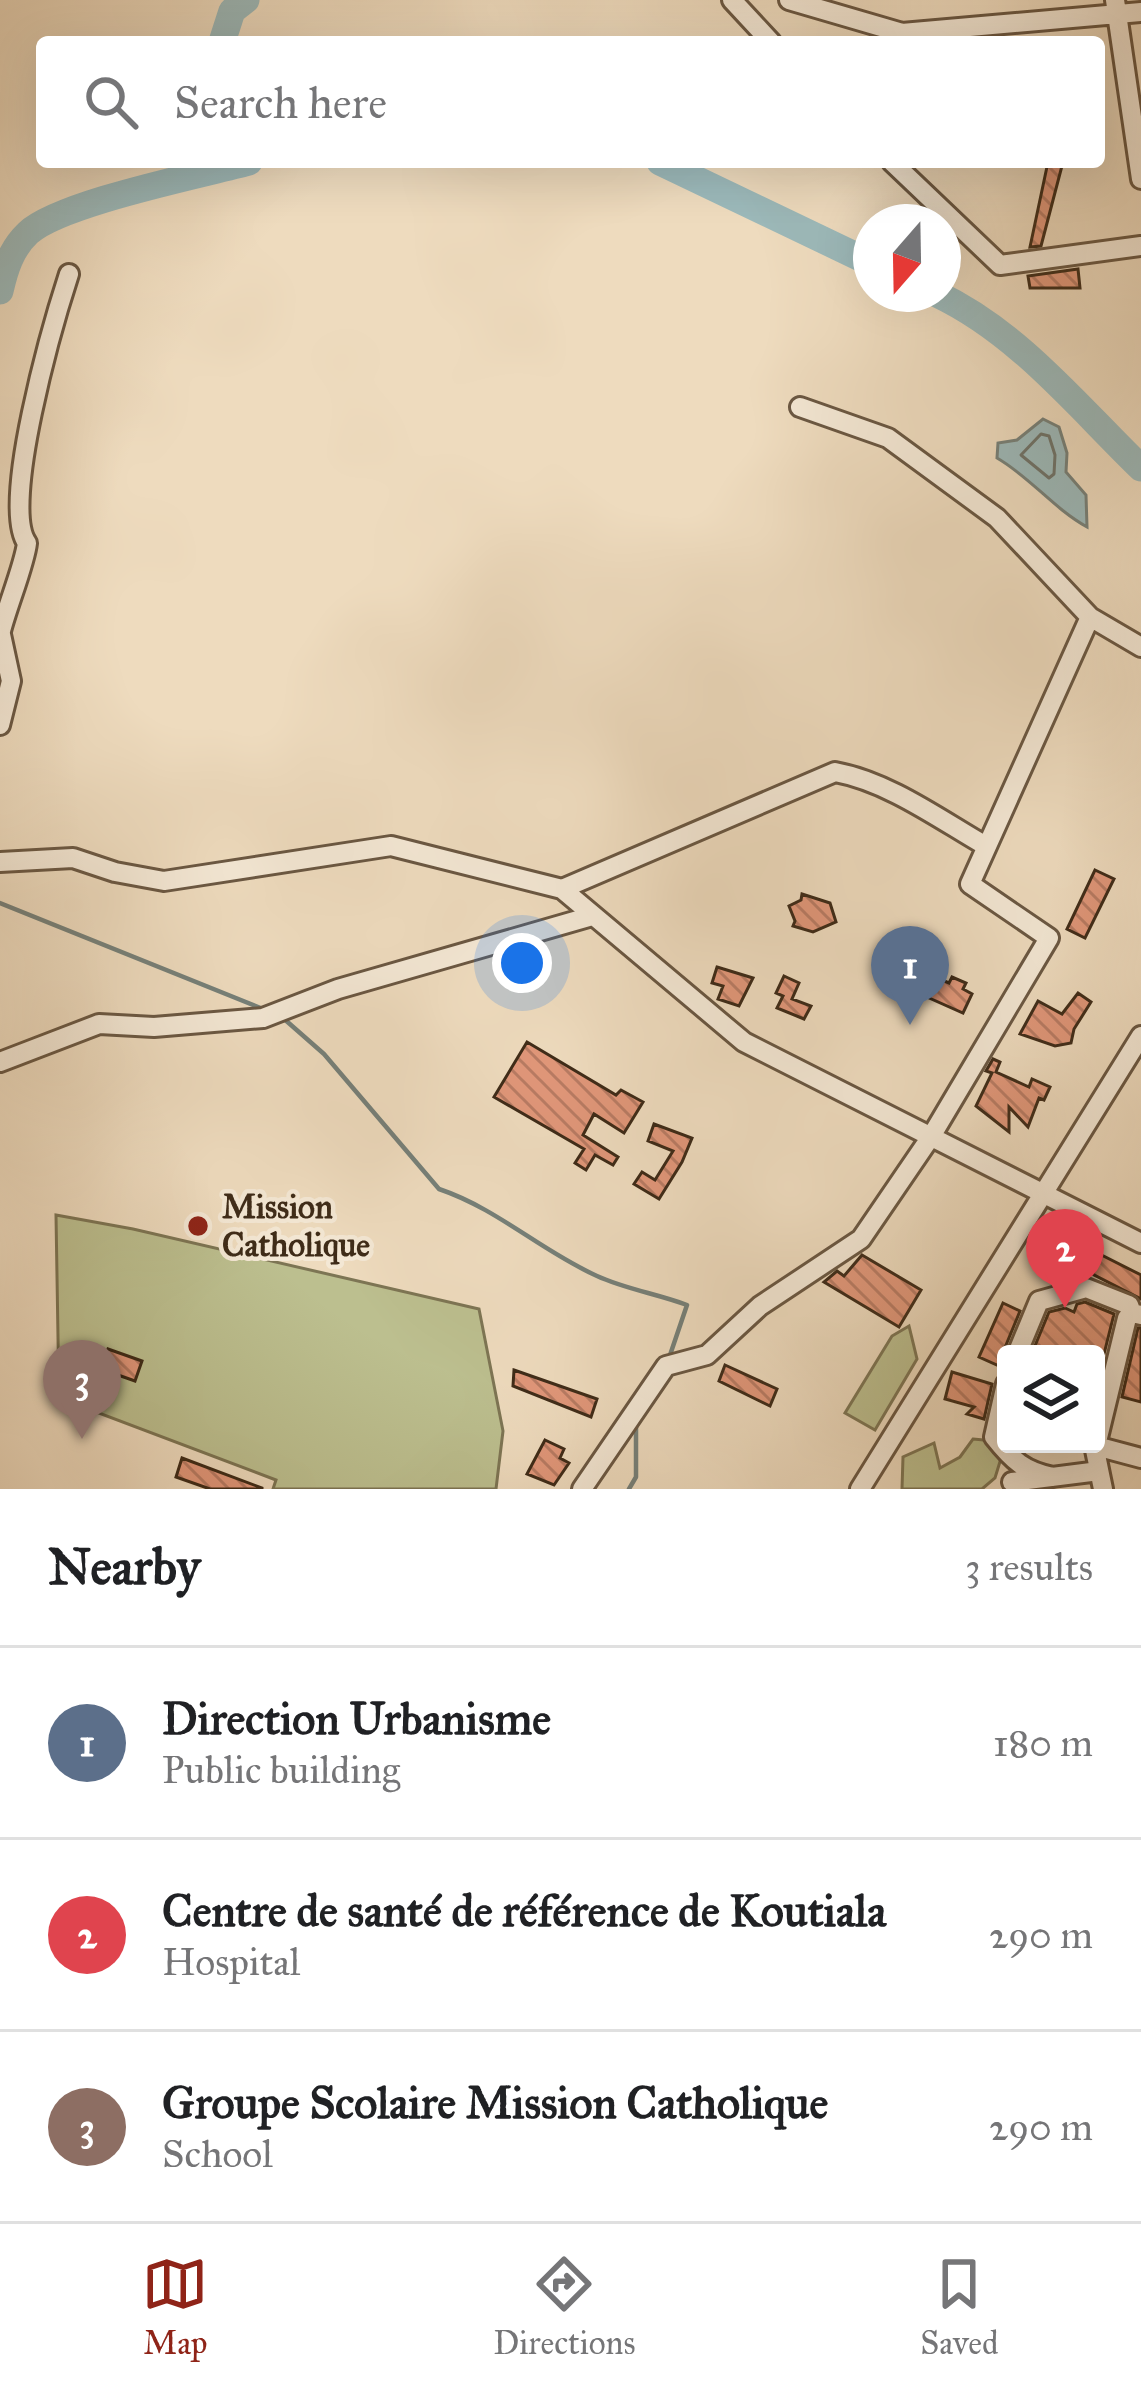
<!DOCTYPE html>
<meta charset="utf-8">
<style>
body{margin:0;font-family:"IM FELL Great Primer",serif;background:#f2f2f2;color:#202124}
.controls{position:absolute;right:36px;bottom:36px;display:grid;overflow:hidden;border-radius:12px;box-shadow:0 12px 48px #0002}
.controls button{width:108px;height:108px;display:grid;place-items:center;padding:0;border:0;border-bottom:3px solid #e0e0e0;background:#fff;color:#202124;font:60px sans-serif}
.compass{position:absolute;left:853px;top:204px;width:108px;height:108px;border-radius:50%;background:#fff;box-shadow:0 12px 48px #0002;rotate:200deg}
.you{position:absolute;left:522px;top:963px;width:42px;height:42px;margin:-30px;border:9px solid #fff;border-radius:50%;background:#1a73e8;box-shadow:0 0 0 18px #1a73e833}
.badge{display:grid;place-items:center;width:78px;height:78px;border-radius:50%;background:#8f2418;color:#fff;font-size:39px;font-weight:700}
.pin{position:absolute;translate:-50% -99px;filter:drop-shadow(0 3px 6px #0008)}
.pin::after{content:'';position:absolute;top:63px;width:42px;height:36px;background:inherit;clip-path:polygon(0 0,100% 0,50% 100%)}
.list{margin:0;padding:0;list-style:none}
h2{display:flex;justify-content:space-between;align-items:center;height:156px;margin:0;padding:0 48px;font-size:51px}
h2 small{font-size:39px;font-weight:400;color:#757577}
.list li{display:grid;grid-template-columns:78px 1fr auto;gap:36px;align-items:center;box-sizing:border-box;height:192px;padding:0 48px;border-top:3px solid #e0e0e0}
.list b{display:block;font-size:45px;white-space:nowrap}
.list p{margin:0;font-size:39px;white-space:nowrap;color:#757577}
.list em{font-size:39px;font-style:normal;color:#757577}
.icon{flex:none;width:66px;height:66px;fill:none;stroke:currentColor;stroke-width:2;stroke-linecap:round;stroke-linejoin:round}
.map{position:relative;flex:none;width:1141px;height:1489px;overflow:hidden}
.search{position:absolute;background:#fff;box-shadow:0 12px 48px #0002;left:36px;right:36px;top:36px;height:132px;display:flex;align-items:center;gap:30px;box-sizing:border-box;padding:0 42px;border-radius:12px;color:#757577;font-size:45px}
.sheet{height:732px;background:#fff}
nav{display:flex;justify-content:space-around;align-items:center;box-sizing:border-box;height:168px;border-top:3px solid #e0e0e0;background:#fff;font-size:33px;color:#757577}
nav a{display:grid;justify-items:center;gap:6px}
nav .on{color:#8f2418}
.map>svg:first-child{display:block}
</style>
<div class="map">
<svg width="1141" height="1489" viewBox="0 0 1141 1489">
<defs>
<pattern id="building-back-hatch" width="6" height="6" patternUnits="userSpaceOnUse" patternTransform="scale(3)"><rect width="6" height="6" fill="#e1977a"/><path d="M-1 5l2 2M0 0l6 6M5-1l2 2" fill="none" stroke="#b87b63"/></pattern>
</defs>
<rect width="100%" height="100%" fill="#eedbbe"/>
<filter id="stains"><feTurbulence type="fractalNoise" baseFrequency=".00167" numOctaves="4"/><feColorMatrix values="0 0 0 0 .2 0 0 0 0 .09 0 0 0 0 .02 0 0 0 .5 -.17"/></filter>
<radialGradient id="worn" r=".72"><stop offset=".6" stop-color="#630" stop-opacity="0"/><stop offset="1" stop-color="#630" stop-opacity=".3"/></radialGradient>
<path fill="#bcbf8f" stroke="#7d7554" stroke-width="3" d="M56,1215L133,1229L479,1309L503,1431L496,1489H273L276,1480L59,1398Z
M909,1326L917,1359L875,1430L845,1413L892,1336Z
M973,1439L1006,1442L995,1478L982,1489H902L903,1457L934,1443L940,1468L960,1457Z"/>
<path fill="#9cb9ba" stroke="#768079" stroke-width="3" d="M1043,419L1059,427L1067,453L1066,472L1086,495L1087,527C1053,508 1030,477 997,458L998,443L1017,440Z"/>
<g fill="none" stroke-linecap="round" stroke-linejoin="round">
<path stroke="#6d7269" stroke-width="3" d="M1041,434L1049,436L1055,455L1054,474L1049,478L1021,455Z"/>
<path stroke="#768079" stroke-width="4.5" d="M0,903L268,1011
M283,1018L324,1054L439,1189C498,1209 541,1251 597,1276C625,1289 658,1294 687,1305L669,1358
M629,1489L636,1477V1427"/>
<path stroke="#9cb9ba" stroke-width="27" d="M222,42L232,11L246,0
M660,162L871,263
M0,291C5,269 11,249 28,233C60,203 201,175 249,162
M937,294C1019,333 1077,406 1141,468"/>
</g>
<path fill="url(#building-back-hatch)" stroke="#3e2b18" stroke-width="3" d="M1048,162H1063L1041,246L1030,247Z
M1078,269L1080,288H1030L1028,276Z
M1095,870L1114,879L1085,938L1067,929Z
M802,894L830,903L836,922L813,932L793,926L795,921L789,906L801,900Z
M717,967L753,978L739,1006L718,999L723,986L712,983Z
M784,976L799,983L792,999L811,1006L804,1019L777,1008L783,996L776,993Z
M935,977L949,983L952,977L966,983L963,989L972,994L963,1013L927,997Z
M1078,993L1091,1002L1074,1029L1071,1043L1055,1046L1020,1034L1038,1001L1062,1014Z
M527,1042L616,1095L621,1090L643,1102L624,1133L594,1114L583,1135L618,1157L613,1165L595,1155L586,1170L575,1163L584,1149L494,1097Z
M993,1059L1000,1062L996,1072L1029,1087L1032,1079L1050,1087L1044,1100L1039,1098L1028,1127L1009,1107V1132L976,1106L992,1073L986,1071Z
M654,1124L692,1138L682,1162L659,1199L634,1184L642,1172L655,1180L673,1151L648,1141Z
M1064,1236L1141,1275V1299L1055,1255Z
M862,1255L921,1290L899,1327L824,1282L837,1271L844,1276Z
M1085,1302L1114,1314L1098,1378L1096,1354L1032,1353L1049,1312L1065,1308L1074,1312L1077,1304Z
M1003,1303L1020,1311L1004,1350L1006,1369L979,1357Z
M1138,1328H1141V1402L1122,1397Z
M108,1349L142,1361L135,1381L101,1369Z
M725,1365L777,1389L770,1406L719,1381Z
M514,1370L597,1399L591,1417L513,1386Z
M952,1372L992,1384L984,1419L967,1414L974,1407L945,1399Z
M545,1440L564,1449L560,1458L569,1463L554,1485L527,1474Z
M182,1458L262,1488V1489H210L176,1477Z"/>
<g fill="none" stroke-linecap="round" stroke-linejoin="round">
<g stroke="#6a5742" stroke-width="24">
<path id="minor" d="M732,0L771,42
M789,0L902,33L1141,12
M1115,0L1141,179
M892,162L1000,265L1141,246
M800,407L888,438L997,518L1090,617L1141,647
M0,630L11,681L0,725
M1,631C7,607 25,563 27,543C0,506 53,323 69,274
M0,862L73,858L115,872L164,881L391,846L562,889L744,1042L1141,1243
M562,889L835,772C889,782 939,819 986,846
M0,1062L99,1024L154,1027L263,1018L338,989L592,916
M1017,1354L1039,1301L1086,1288L1129,1305L1132,1313
M1006,1384L994,1437C1013,1461 1024,1471 1053,1477
M1096,1446L1141,1458
M1012,1482L1099,1471
M582,1489L666,1366L707,1355L760,1306L861,1239L932,1135L1049,938L970,884L1090,617
M860,1489L1141,1036
M1103,1489L1095,1450L1127,1318L1132,1313L1141,1315"/>
</g>
<use href="#minor" stroke="#f4e8d5" stroke-width="18"/>
</g>
<circle fill="#8f2418" stroke="#f4e8d5" stroke-width="4.5" cx="198" cy="1226" r="12"/>
<g text-anchor="middle" dominant-baseline="central" stroke-width="9" stroke-linejoin="round" paint-order="stroke">
<g font-size="33" font-weight="bold" fill="#3e2b18" stroke="#f4e8d5" text-anchor="start">
<text x="222" y="1207">Mission<tspan x="222" dy="38">Catholique</tspan></text>
</g>
</g>
<rect width="100%" height="100%" filter="url(#stains)"/>
<rect width="100%" height="100%" fill="url(#worn)"/>
</svg>
<div class="controls">
<button><svg class="icon" aria-label="layers" viewBox="0 0 24 24"><path d="M12 4l9 5-9 5-9-5zM3 14l9 5 9-5"/></svg></button>
</div>
<svg class="compass" viewBox="-18 -18 36 36"><path d="M0-13l5 13h-10z" fill="#e53935"/><path d="M0 13l5-13h-10z" fill="#757577"/></svg>
<div class="you"></div>
<div class="pin badge" style="left:910px;top:1025px;background:#5c6f8a">1</div>
<div class="pin badge" style="left:1065px;top:1308px;background:#e0444e">2</div>
<div class="pin badge" style="left:82px;top:1439px;background:#8d6e63">3</div>
<div class="search"><svg class="icon" aria-label="search" viewBox="0 0 24 24"><circle cx="10" cy="10" r="6"/><path d="M15 15l6 6"/></svg>Search here</div>
</div>
<section class="sheet">
<h2>Nearby<small>3 results</small></h2>
<ul class="list">
<li><span class="badge" style="background:#5c6f8a">1</span><div><b>Direction Urbanisme</b><p>Public building</p></div><em>180 m</em></li>
<li><span class="badge" style="background:#e0444e">2</span><div><b>Centre de santé de référence de Koutiala</b><p>Hospital</p></div><em>290 m</em></li>
<li><span class="badge" style="background:#8d6e63">3</span><div><b>Groupe Scolaire Mission Catholique</b><p>School</p></div><em>290 m</em></li>
</ul>
</section>
<nav>
<a class="on"><svg class="icon" aria-label="map" viewBox="0 0 24 24"><path d="M3 6l6-2 6 2 6-2v14l-6 2-6-2-6 2zM9 4v14M15 6v14"/></svg>Map</a>
<a><svg class="icon" aria-label="directions" viewBox="0 0 24 24"><path d="M12 3l9 9-9 9-9-9zM9 14v-3h6M13 9l2 2-2 2"/></svg>Directions</a>
<a><svg class="icon" aria-label="saved" viewBox="0 0 24 24"><path d="M7 4h10v16l-5-4-5 4z"/></svg>Saved</a>
</nav>
